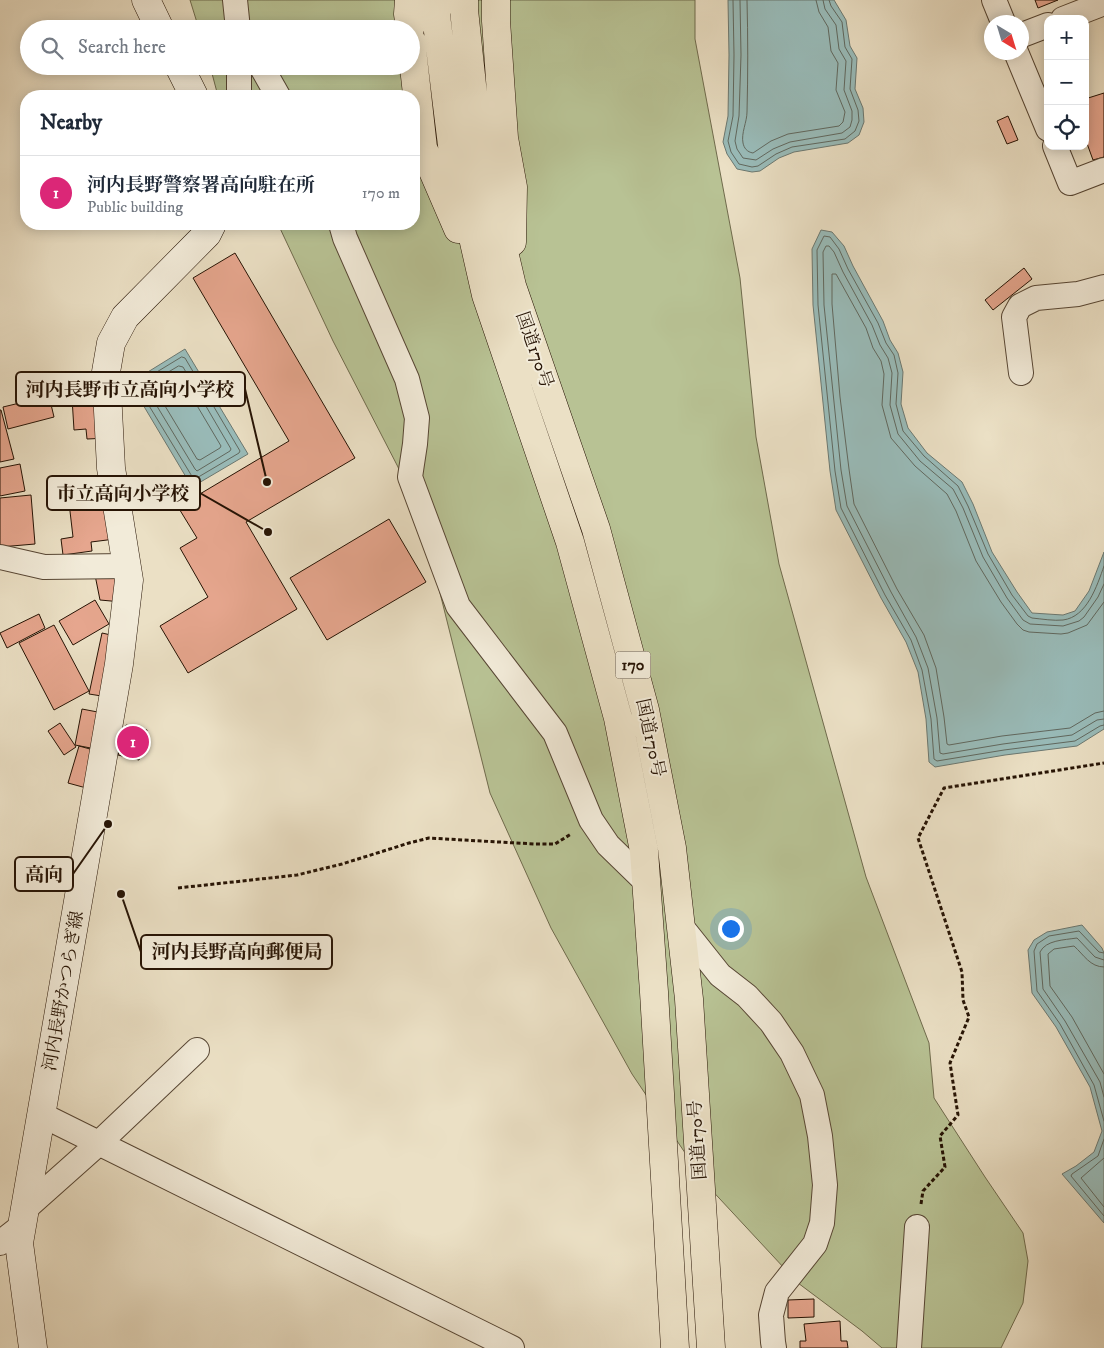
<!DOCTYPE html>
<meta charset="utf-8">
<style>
body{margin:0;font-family:"IM FELL DW Pica","Noto Serif JP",serif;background:#f2f2f3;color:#1f2937}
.controls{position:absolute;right:15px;top:15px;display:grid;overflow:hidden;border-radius:10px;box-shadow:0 2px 12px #0003}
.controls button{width:45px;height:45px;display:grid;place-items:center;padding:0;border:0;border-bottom:1px solid #e0e1e3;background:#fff;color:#1f2937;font:25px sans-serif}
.compass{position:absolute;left:984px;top:15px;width:45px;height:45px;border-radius:50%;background:#fff;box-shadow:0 2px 12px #0003;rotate:142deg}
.you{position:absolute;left:730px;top:928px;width:18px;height:18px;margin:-12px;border:4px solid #fff;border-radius:50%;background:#1a73e8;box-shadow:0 0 0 8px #1a73e833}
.badge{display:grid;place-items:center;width:32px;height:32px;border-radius:50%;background:#db2777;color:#fff;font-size:16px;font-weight:700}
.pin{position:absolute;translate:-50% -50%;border:2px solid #fff;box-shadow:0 1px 5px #0006}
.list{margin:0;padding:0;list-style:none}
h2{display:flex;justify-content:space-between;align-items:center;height:65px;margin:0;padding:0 20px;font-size:21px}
h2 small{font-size:16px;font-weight:400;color:#747a83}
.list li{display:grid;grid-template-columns:32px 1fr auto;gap:15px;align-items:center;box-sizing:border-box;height:75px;padding:0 20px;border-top:1px solid #e0e1e3}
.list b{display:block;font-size:19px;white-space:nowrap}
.list p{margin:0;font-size:16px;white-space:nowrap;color:#747a83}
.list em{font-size:16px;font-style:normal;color:#747a83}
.icon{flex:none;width:28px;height:28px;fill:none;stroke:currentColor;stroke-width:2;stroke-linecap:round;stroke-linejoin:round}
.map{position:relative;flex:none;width:1104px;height:1348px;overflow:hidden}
.search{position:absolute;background:#fff;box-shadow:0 2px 12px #0003;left:20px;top:20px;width:400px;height:55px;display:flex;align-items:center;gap:12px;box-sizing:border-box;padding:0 18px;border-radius:28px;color:#747a83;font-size:19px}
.panel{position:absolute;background:#fff;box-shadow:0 2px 12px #0003;left:20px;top:90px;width:400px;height:140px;border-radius:20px}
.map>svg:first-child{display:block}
</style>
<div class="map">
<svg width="1104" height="1348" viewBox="0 0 1104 1348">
<rect width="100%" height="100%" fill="#ebe0c5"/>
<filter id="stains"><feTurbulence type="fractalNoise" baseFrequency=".004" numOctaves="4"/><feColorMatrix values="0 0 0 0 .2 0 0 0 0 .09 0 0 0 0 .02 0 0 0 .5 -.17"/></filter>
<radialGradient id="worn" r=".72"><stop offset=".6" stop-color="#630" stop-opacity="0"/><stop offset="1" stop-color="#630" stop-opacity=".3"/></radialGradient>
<path fill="#b8c294" stroke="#6f6a4c" d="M190,0H695V39L740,278L756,437L779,564L866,877L929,1043L934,1098L985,1177L1023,1233L1028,1261L1023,1303L1001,1348H882L862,1331L798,1283L706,1184L632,1074L551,928L490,793L436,577L398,467L333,341L278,224H414V96H218L210,66H411V29H199Z"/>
<path fill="#99bcba" stroke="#6b7871" d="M728,0H834L846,20L850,46L857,58L855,89L863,108L864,122L859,135L848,143L794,152L779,158L760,171L752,172L737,169L727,154L723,142L728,116L729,55Z
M821,230L832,232L844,246L853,266L883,321L890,340L898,353L903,372L901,404L908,428L927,453L962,482L973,504L992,552L1017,592L1032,613L1063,615L1075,611L1089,591L1104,552V729L1077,746L1005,755L935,767L929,762L926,719L918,672L906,642L881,598L836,510L830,471L813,305L812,249Z
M185,349L248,454L192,487L130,383Z
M1082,925L1102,948L1104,953V1223L1062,1174L1076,1166L1094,1152L1102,1131L1090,1087L1056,1027L1032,993L1028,950L1034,940L1047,932Z"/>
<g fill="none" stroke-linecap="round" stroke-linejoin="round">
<path stroke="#60685f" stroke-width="1" d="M733,0L734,55L733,116L728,141L731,152L739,164L752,167L758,166L776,154L792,147L845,139L855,131L859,121L858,110L850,89L852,59L845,47L842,22L831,6L829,0
M740,0L741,55L739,116L735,141L737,149L743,158L756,160L773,149L790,142L842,133L850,127L852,120V111L844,90L846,61L839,49L836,25L825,9L823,0
M747,0C748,37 748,75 747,112C747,122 741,133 743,143C744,148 747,152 753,153L771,141L788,134L839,126L843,122L845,112L836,90L838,63L831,51L828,27L819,12L816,0
M182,357L185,358L240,451L239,453L195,479L193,478L137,386L139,383Z
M179,366L183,367L231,449L230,451L197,471L195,469L146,388L147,385Z
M177,376L180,377L221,446L220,448L200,460L197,459L156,391L157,388Z
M1104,566C1097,586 1087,617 1063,620C1054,621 1042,619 1032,618L1028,616L1012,595L988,554L968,506L958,486L924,456L903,431L896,404L898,373L894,355L886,343L878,323L848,269L839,249L830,237L824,236L817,250L818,305L835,471L841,508L885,595L911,640L922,670L931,719L934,759L937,761L1004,750L1075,741L1100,726L1104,725
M1104,584L1098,597L1084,617L1079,621L1063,626L1030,624L1023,620L1007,598L983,557L963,508L953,489L920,461L898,434L890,405L892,373L888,358L880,345L872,325L843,272L834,252L829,246H826L823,252L824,305L841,470L847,506L891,592L916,637L928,668L937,718L940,753L943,754L1003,744L1072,735L1097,720L1104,719
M1104,602L1087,625L1068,633L1061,634L1029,632L1023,630L1017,624L1001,602L976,561L956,511L947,494L915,466L891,438L882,405L884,374L881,361L873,348L866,328L836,274H832V304L840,397L849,469L854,504L897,589L924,635L936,668L944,717L947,744L949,745L1002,736L1070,728L1095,713L1104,711
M1104,953L1099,952L1079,931L1049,936L1037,944L1034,951L1037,991L1060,1024L1094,1085L1104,1121
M1104,960L1095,957L1077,938C1064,940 1046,940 1040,952L1043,989L1065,1021L1100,1082L1104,1097
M1104,967C1090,967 1084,955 1074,946L1054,949L1048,954L1050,986L1072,1017L1104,1074
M1104,1139L1098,1156L1072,1174L1071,1176L1104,1216
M1104,1158L1081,1178L1104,1207"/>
</g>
<path fill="#e6a68e" stroke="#261304" d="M1035,0H1058L1038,8Z
M1104,93V157L1093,160L1085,138V99Z
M1008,116L1018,140L1007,144L997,121Z
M235,253L355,458L246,522L297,609L188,673L160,626L208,597L180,548L197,538L178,507L289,441L193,278Z
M1024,268L1032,279L993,310L985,300Z
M105,395L109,438L87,439L86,429L74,430L72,398Z
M49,396L54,417L8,429L3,407Z
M0,410H1L14,459L0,462Z
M20,464L25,491L0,496V468Z
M109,489L115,539L91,542L92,551L63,555L61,539L73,537L68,494Z
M31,495L35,544L0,547V498Z
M389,519L426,582L327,640L290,578Z
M123,569L122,602L100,600L94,570Z
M95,600L109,624L73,645L59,621Z
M39,614L45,628L7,648L0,633Z
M54,625L89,691L54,710L19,643Z
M102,633L120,637L108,697L89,694Z
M82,709L108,714L101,750L75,745Z
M60,723L76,747L64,755L48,731Z
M126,725L147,730L139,760L118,755Z
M79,746L101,752L90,789L68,783Z
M814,1299V1317L788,1318V1300Z
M840,1321L841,1341H847L848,1348H800V1341H806L804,1324Z"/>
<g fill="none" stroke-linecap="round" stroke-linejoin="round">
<g stroke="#574634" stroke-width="26">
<path id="minor" d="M235,0L238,29
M994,0L1003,22
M1063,19L1104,3
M1022,35L1048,25
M1016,52L1048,129
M239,66V96
M261,66L278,96
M1055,146L1070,183L1104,170
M341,224L345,238L407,379L417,418L415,444L410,477L458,606L555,733L591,820L608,845L646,882
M1021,373L1014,317L1020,306L1036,298L1078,294L1104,287
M0,557L44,567L126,566
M681,926L720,975L747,996L771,1022L792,1053L812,1095L820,1136L825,1185L822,1223L815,1244L777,1292L771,1315L773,1342L774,1348
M42,1115L512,1348
M26,1208L99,1143L197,1050
M0,1243L23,1225
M909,1348L917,1227"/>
</g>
<g stroke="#261304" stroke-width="29">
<path id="secondary" d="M146,0L160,29
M179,66L194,96
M33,1348L19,1243L119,664L129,580L111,468L106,372L111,343L125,317L207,234L212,224"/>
</g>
<g stroke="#261304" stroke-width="29">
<path id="trunk" d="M409,0L408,14L410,29
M437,0L436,15L452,145L486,295L570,542L618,718L644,851L654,992L675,1348
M464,0V10L478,141L512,286L596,529L645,710L672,848L689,999L711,1348
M496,0V21L504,138L513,187L512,242
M411,40L423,148L458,229"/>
</g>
<path stroke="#261304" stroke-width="3" stroke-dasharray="4 2.5" stroke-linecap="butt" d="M178,888L297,875L342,864L409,843L429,838L534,844H555L571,834
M921,1204L923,1191L945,1167L940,1136L958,1115L950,1063L969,1017L963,1000L962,972L918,838L944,788L1104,763"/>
<use href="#minor" stroke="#f2ebd9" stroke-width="24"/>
<use href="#secondary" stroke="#f2ebd9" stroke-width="28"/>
<use href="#trunk" stroke="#ebe0c5" stroke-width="28"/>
</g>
<g text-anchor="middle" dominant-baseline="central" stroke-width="4" stroke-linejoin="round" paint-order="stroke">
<rect fill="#f2ebd9" stroke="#635444" stroke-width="1" x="615.5" y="651.5" width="35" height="27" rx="4"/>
<g font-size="16" font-weight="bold" fill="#261304">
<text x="633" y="665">170</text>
</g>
<g font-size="18" fill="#261304" stroke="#f2ebd9">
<text transform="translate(534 350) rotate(71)">国道170号</text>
<text transform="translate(650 738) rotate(78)">国道170号</text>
<text transform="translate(64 991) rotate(-80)">河内長野かつらぎ線</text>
<text transform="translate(698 1140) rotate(-94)">国道170号</text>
</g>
</g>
<path fill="none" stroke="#261304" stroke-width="2" d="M267 482L245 389M268 532L200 493M108 824L73 874M121 894L141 952"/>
<g fill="#261304" stroke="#f2ebd9" stroke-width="2">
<circle cx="267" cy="482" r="5"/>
<circle cx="268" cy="532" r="5"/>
<circle cx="108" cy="824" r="5"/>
<circle cx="121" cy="894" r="5"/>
</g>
<g fill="#f2ebd9" stroke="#261304" stroke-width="2">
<rect x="16" y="372" width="229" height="34" rx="5"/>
<rect x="47" y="476" width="153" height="34" rx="5"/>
<rect x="15" y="857" width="58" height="34" rx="5"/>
<rect x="141" y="935" width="191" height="34" rx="5"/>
</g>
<g font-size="19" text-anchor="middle" font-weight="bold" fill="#261304">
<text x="130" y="396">河内長野市立高向小学校</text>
<text x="123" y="500">市立高向小学校</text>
<text x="44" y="881">高向</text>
<text x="237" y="958">河内長野高向郵便局</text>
</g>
<rect width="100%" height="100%" filter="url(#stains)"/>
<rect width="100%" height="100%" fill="url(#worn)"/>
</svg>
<div class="controls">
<button>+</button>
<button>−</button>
<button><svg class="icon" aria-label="locate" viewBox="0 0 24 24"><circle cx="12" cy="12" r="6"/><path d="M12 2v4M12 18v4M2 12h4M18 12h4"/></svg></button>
</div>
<svg class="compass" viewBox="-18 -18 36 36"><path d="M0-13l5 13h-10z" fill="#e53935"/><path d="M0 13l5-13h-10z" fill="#747a83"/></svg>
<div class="you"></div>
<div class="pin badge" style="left:133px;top:742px">1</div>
<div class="search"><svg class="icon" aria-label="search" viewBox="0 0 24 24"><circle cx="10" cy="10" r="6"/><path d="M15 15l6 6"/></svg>Search here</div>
<section class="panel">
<h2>Nearby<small></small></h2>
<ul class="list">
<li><span class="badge">1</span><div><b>河内長野警察署高向駐在所</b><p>Public building</p></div><em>170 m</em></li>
</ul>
</section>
</div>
